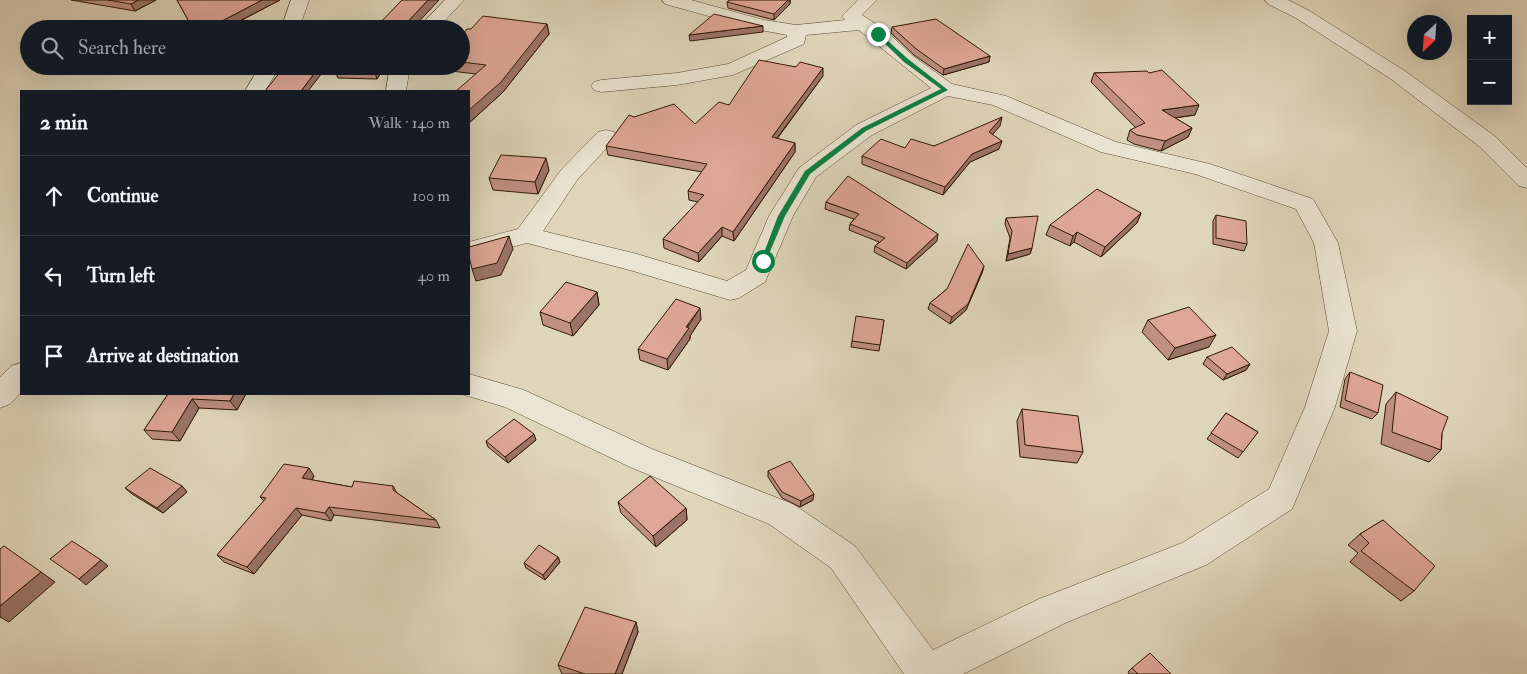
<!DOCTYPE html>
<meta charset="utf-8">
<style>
body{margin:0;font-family:"IM FELL Double Pica",serif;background:#20242c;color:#f1f3f6}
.controls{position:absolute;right:15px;top:15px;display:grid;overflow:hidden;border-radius:0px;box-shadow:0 5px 20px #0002}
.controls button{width:45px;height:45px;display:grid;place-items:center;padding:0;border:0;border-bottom:1px solid #363941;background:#171b24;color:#f1f3f6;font:25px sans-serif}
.compass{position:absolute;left:1407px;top:15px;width:45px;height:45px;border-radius:50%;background:#171b24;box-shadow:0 5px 20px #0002;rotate:205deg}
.stop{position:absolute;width:15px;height:15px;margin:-11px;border:4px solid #0b8043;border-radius:50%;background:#fff}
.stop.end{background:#0b8043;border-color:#fff;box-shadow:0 1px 5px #0008}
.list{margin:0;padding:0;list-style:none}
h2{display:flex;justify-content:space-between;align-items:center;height:65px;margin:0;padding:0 20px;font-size:21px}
h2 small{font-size:16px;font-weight:400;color:#9ea1a6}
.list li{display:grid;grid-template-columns:32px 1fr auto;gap:15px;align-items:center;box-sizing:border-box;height:80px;padding:0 20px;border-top:1px solid #363941}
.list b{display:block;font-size:19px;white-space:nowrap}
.list em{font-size:16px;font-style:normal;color:#9ea1a6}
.icon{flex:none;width:28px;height:28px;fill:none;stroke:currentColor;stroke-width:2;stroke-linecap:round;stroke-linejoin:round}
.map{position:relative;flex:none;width:1527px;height:674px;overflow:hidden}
.search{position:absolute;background:#171b24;box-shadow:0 5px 20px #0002;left:20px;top:20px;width:450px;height:55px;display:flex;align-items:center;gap:12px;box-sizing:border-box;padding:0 18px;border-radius:28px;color:#9ea1a6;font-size:19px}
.panel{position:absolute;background:#171b24;box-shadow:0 5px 20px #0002;left:20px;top:90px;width:450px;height:305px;border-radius:0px}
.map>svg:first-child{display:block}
</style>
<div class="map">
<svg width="1527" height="674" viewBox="0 0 1527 674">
<rect width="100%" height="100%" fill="#dfd5ba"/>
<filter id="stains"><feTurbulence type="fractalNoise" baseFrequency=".004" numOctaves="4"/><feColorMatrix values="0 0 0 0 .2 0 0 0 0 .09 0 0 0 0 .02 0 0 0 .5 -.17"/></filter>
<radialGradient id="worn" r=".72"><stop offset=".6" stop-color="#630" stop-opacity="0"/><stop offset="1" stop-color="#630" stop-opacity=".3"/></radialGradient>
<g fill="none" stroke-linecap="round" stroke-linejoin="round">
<g stroke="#5b4831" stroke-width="1">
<path id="minor" d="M291,0H309L299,29H281Z
M445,0H464L437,29H417Z
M662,0H691L764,20L796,25L845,20L842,16L858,0H877L862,15L885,30L913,56L952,84L1006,96L1116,142L1210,164L1313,199L1338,243L1357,331L1335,407L1292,509L1206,565L1065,623L963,674H904L831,568L769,524L630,467L505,407L461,394H469V374L524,390L652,449L793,504L855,546L933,650L1039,599L1182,543L1269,489L1305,407L1329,331L1314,243L1296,209L1195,174L1101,152L993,105L948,96L872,135L816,177L793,216L765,282L739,298L730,300L633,271L527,243L469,258V242L518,229L561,170L598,132L606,130L614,132L617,137L577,180L543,231L637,254L727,281L746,270L769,216L799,168L856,125L931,88L859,30L806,35L804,44L733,75L677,85L601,92L594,90L591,86L594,82L601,80L677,73L728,64L787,37V35L755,29L665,4Z
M1265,0H1288L1308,10L1405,71L1496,137L1527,168V188L1519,186L1480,147L1391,79L1296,18L1268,4Z
M260,66H280L265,91H245Z
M390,66H410L406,91H386Z
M21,363V392L10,404L0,408V377L11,366Z"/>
</g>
<use href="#minor" fill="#eae4d2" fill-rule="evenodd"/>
</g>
<path fill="#bf8f81" stroke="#2f1903" d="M71,0H156L135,11Z
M177,0H280L225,29H193Z
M730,0H790V4L774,20L728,8L727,2Z
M547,24L549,34L503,92L469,123V91L476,74L443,70L442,66H461V36L471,29Z
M892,27L990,56L989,62L943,75L914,55L891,33Z
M385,66L377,79L338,78L334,69Z
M796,67L823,76L777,139L795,143V152L734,241L722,236L699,262L664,248L663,239L698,202L689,200L688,191L702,172L608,155L606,146L634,117L695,124Z
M1094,73H1149L1195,115L1175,118L1192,128L1188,137L1161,151L1134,144L1127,140L1130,130L1136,128L1091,82Z
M1000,126L992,134L999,149L970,162L943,195L862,164V156L905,148L934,146Z
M549,170L538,194L493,190L489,178Z
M826,202L937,241L906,269L874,252L875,246L879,242L849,230L850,224L854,219L825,209Z
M1141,213L1137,223L1101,257L1074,242L1070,246L1046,235L1050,225Z
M1216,215L1247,244L1244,251L1213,244V221Z
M1006,218L1032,248L1030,254L1006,261L1010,238L1005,224Z
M984,266L982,273L966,310L950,324L928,309L930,303L947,289Z
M597,292L599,305L573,336L543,325L540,312Z
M701,319L690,336V339L668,370L640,360L638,349Z
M884,320L879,351L851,347L852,341Z
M1148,320L1209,347L1168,360L1142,332Z
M1207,357L1250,364L1246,370L1223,380L1203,364Z
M1350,372L1378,413L1372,419L1340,407L1345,379Z
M1396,392L1442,433L1441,450L1429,462L1381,444L1386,404Z
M168,394H246L237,410L199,408L180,441L152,439L144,430Z
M1022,409L1083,452L1077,463L1020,457L1017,421Z
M1226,413L1258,432L1238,458L1207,439Z
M536,440L508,463L488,447L486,441Z
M768,471L813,500L800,507L782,498L768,477Z
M314,476L312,480L352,487L393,486L397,493L436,520L440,528L334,515L331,521L302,515L254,574L224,562L217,555L264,501L260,497Z
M182,486L187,492L163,513L132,494L125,488Z
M618,502L686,508L687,520L656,547L621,513Z
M1383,520L1414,591L1401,601L1350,562L1358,553L1348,545L1360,534Z
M558,557L560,562L545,580L526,568L524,563Z
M636,622L638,632L622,674H562L558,665Z
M1132,668L1171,674H1129L1128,672Z"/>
<path fill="#9b7469" stroke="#2f1903" d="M138,0H156L135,11L131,4Z
M262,0H280L224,29L220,22Z
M428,0H439L412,29H401Z
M788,0H790V4L774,20V14Z
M199,23L202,29H193L192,27Z
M547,24L549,34L503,92L469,123V110Z
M763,26V32L690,41L689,35Z
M990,56L989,62L943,75L944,69Z
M320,66H325L326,68L308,91H301Z
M376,66H385L377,79L374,70Z
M823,68V76L771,146L772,137Z
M1199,105L1195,115L1158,120L1162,110Z
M1002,117L1000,126L987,141L989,132Z
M1192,128L1188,137L1161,151L1165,141Z
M1002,141L999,149L970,162L943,195L945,187L972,154Z
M795,143V152L734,241L733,232Z
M546,158L549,170L538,194L535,182Z
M1141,213L1137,223L1101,257L1105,247Z
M722,227V236L699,262L698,253Z
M1077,232L1074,242L1070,246L1073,236Z
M938,234L937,241L906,269L907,263Z
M509,236L513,249L501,275L476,281L472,269Z
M1032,248L1030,254L1006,261L1008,254Z
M984,266L982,273L966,310L950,324L952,317Z
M597,292L599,305L573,336L570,323Z
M700,308L701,319L690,336V339L668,370L667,359Z
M1216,335L1209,347L1168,360L1175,348Z
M1250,364L1246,370L1223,380L1227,374Z
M234,394H246L237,410L230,401Z
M192,399L199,408L180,441L172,432Z
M534,434L536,440L508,463L505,457Z
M309,468L314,476L308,486L302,478Z
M182,486L187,492L163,513L157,508Z
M814,494L813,500L800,507L801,501Z
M329,507L334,515L331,521L325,513Z
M296,508L302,515L254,574L247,567Z
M686,508L687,520L656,547L653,536Z
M558,557L560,562L545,580L543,575Z
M101,560L108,566L86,585L79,579Z
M41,572L55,582L9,622L0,617V606Z
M636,622L638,632L622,674H615Z"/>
<path fill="#dea696" stroke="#2f1903" d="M108,0H138L131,4Z
M177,0H262L220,22L199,23L192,27Z
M402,0H428L401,29H374Z
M730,0H788L774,14L727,2Z
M714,14L763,26L689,35Z
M483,16L547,24L501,82L469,110V91H456L486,65L461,62V36L467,29H471Z
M936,19L990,56L944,69L915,48L892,27Z
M759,60L796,67L800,62L823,68L772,137L795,143L733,232L722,227L698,253L663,239L704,195L688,191L707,164L606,146L629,115L634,117L674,104L695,124L719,102L729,105Z
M285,66H320L301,91H265Z
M337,66H376L374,70L334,69Z
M1162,70L1199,105L1162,110L1192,128L1165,141L1137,135L1130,130L1145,123L1094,73L1147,71L1149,73Z
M1002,117L989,132L1002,141L972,154L945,187L862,156L881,139L905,148L911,139L934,146Z
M501,155L546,158L535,182L489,178Z
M848,176L938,234L907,263L875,246L885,238L850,224L859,214L826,202Z
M1097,189L1141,213L1105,247L1077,232L1073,236L1050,225Z
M1216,215L1246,221L1247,244L1216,238Z
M1038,216L1032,248L1008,254L1012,231L1006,218Z
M509,236L497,263L472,269L469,256V247Z
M968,244L984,266L968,304L952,317L930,303L947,289Z
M566,282L597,292L570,323L540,312Z
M676,299L700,308L686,327L689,328L667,359L638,349Z
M1189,307L1216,335L1175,348L1148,320Z
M856,316L884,320L880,345L852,341Z
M1232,347L1250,364L1227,374L1207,357Z
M1350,372L1383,385L1378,413L1345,400Z
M1396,392L1448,417L1442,433L1441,450L1392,432Z
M168,394H234L230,401L192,399L172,432L144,430Z
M1022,409L1078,416L1083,452L1025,445Z
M1226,413L1258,432L1243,452L1211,433Z
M514,419L534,434L505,457L486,441Z
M790,461L814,494L801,501L782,492L768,471Z
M284,464L309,468L302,478L352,487L354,481L393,486V490L436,520L329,507L325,513L296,508L247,567L217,555L266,498L260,497Z
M150,468L182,486L157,508L125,488Z
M650,476L686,508L653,536L618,502Z
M1383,520L1435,566L1414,591L1361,551L1369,543L1360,534Z
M72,541L101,560L79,579L50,559Z
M539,545L558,557L543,575L524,563Z
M4,546L41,572L0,606V549Z
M585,607L636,622L615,674H585L558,665Z
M1150,653L1171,674H1138L1132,668Z"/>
<path fill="#0b8043" d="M878,32L908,59L948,90L866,131L810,174L785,216L766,261L760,263L778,216L805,171L862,128L941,89L904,62L876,35Z"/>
<rect width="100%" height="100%" filter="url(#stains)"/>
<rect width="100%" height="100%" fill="url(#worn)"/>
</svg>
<div class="controls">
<button>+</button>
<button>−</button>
</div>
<svg class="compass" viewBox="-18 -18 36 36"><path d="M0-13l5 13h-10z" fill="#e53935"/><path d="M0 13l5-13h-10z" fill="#9ea1a6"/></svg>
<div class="stop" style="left:763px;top:261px"></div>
<div class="stop end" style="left:878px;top:34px"></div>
<div class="search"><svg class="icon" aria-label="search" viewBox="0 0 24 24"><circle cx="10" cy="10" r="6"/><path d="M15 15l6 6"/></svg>Search here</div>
<section class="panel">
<h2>2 min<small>Walk · 140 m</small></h2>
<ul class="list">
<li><svg class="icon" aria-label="ahead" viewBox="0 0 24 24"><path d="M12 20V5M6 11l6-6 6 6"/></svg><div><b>Continue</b></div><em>100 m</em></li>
<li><svg class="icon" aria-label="left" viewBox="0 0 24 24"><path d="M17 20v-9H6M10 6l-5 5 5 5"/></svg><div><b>Turn left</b></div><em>40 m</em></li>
<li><svg class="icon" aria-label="arrive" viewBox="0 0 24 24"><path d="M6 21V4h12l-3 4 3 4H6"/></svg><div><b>Arrive at destination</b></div></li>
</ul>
</section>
</div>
